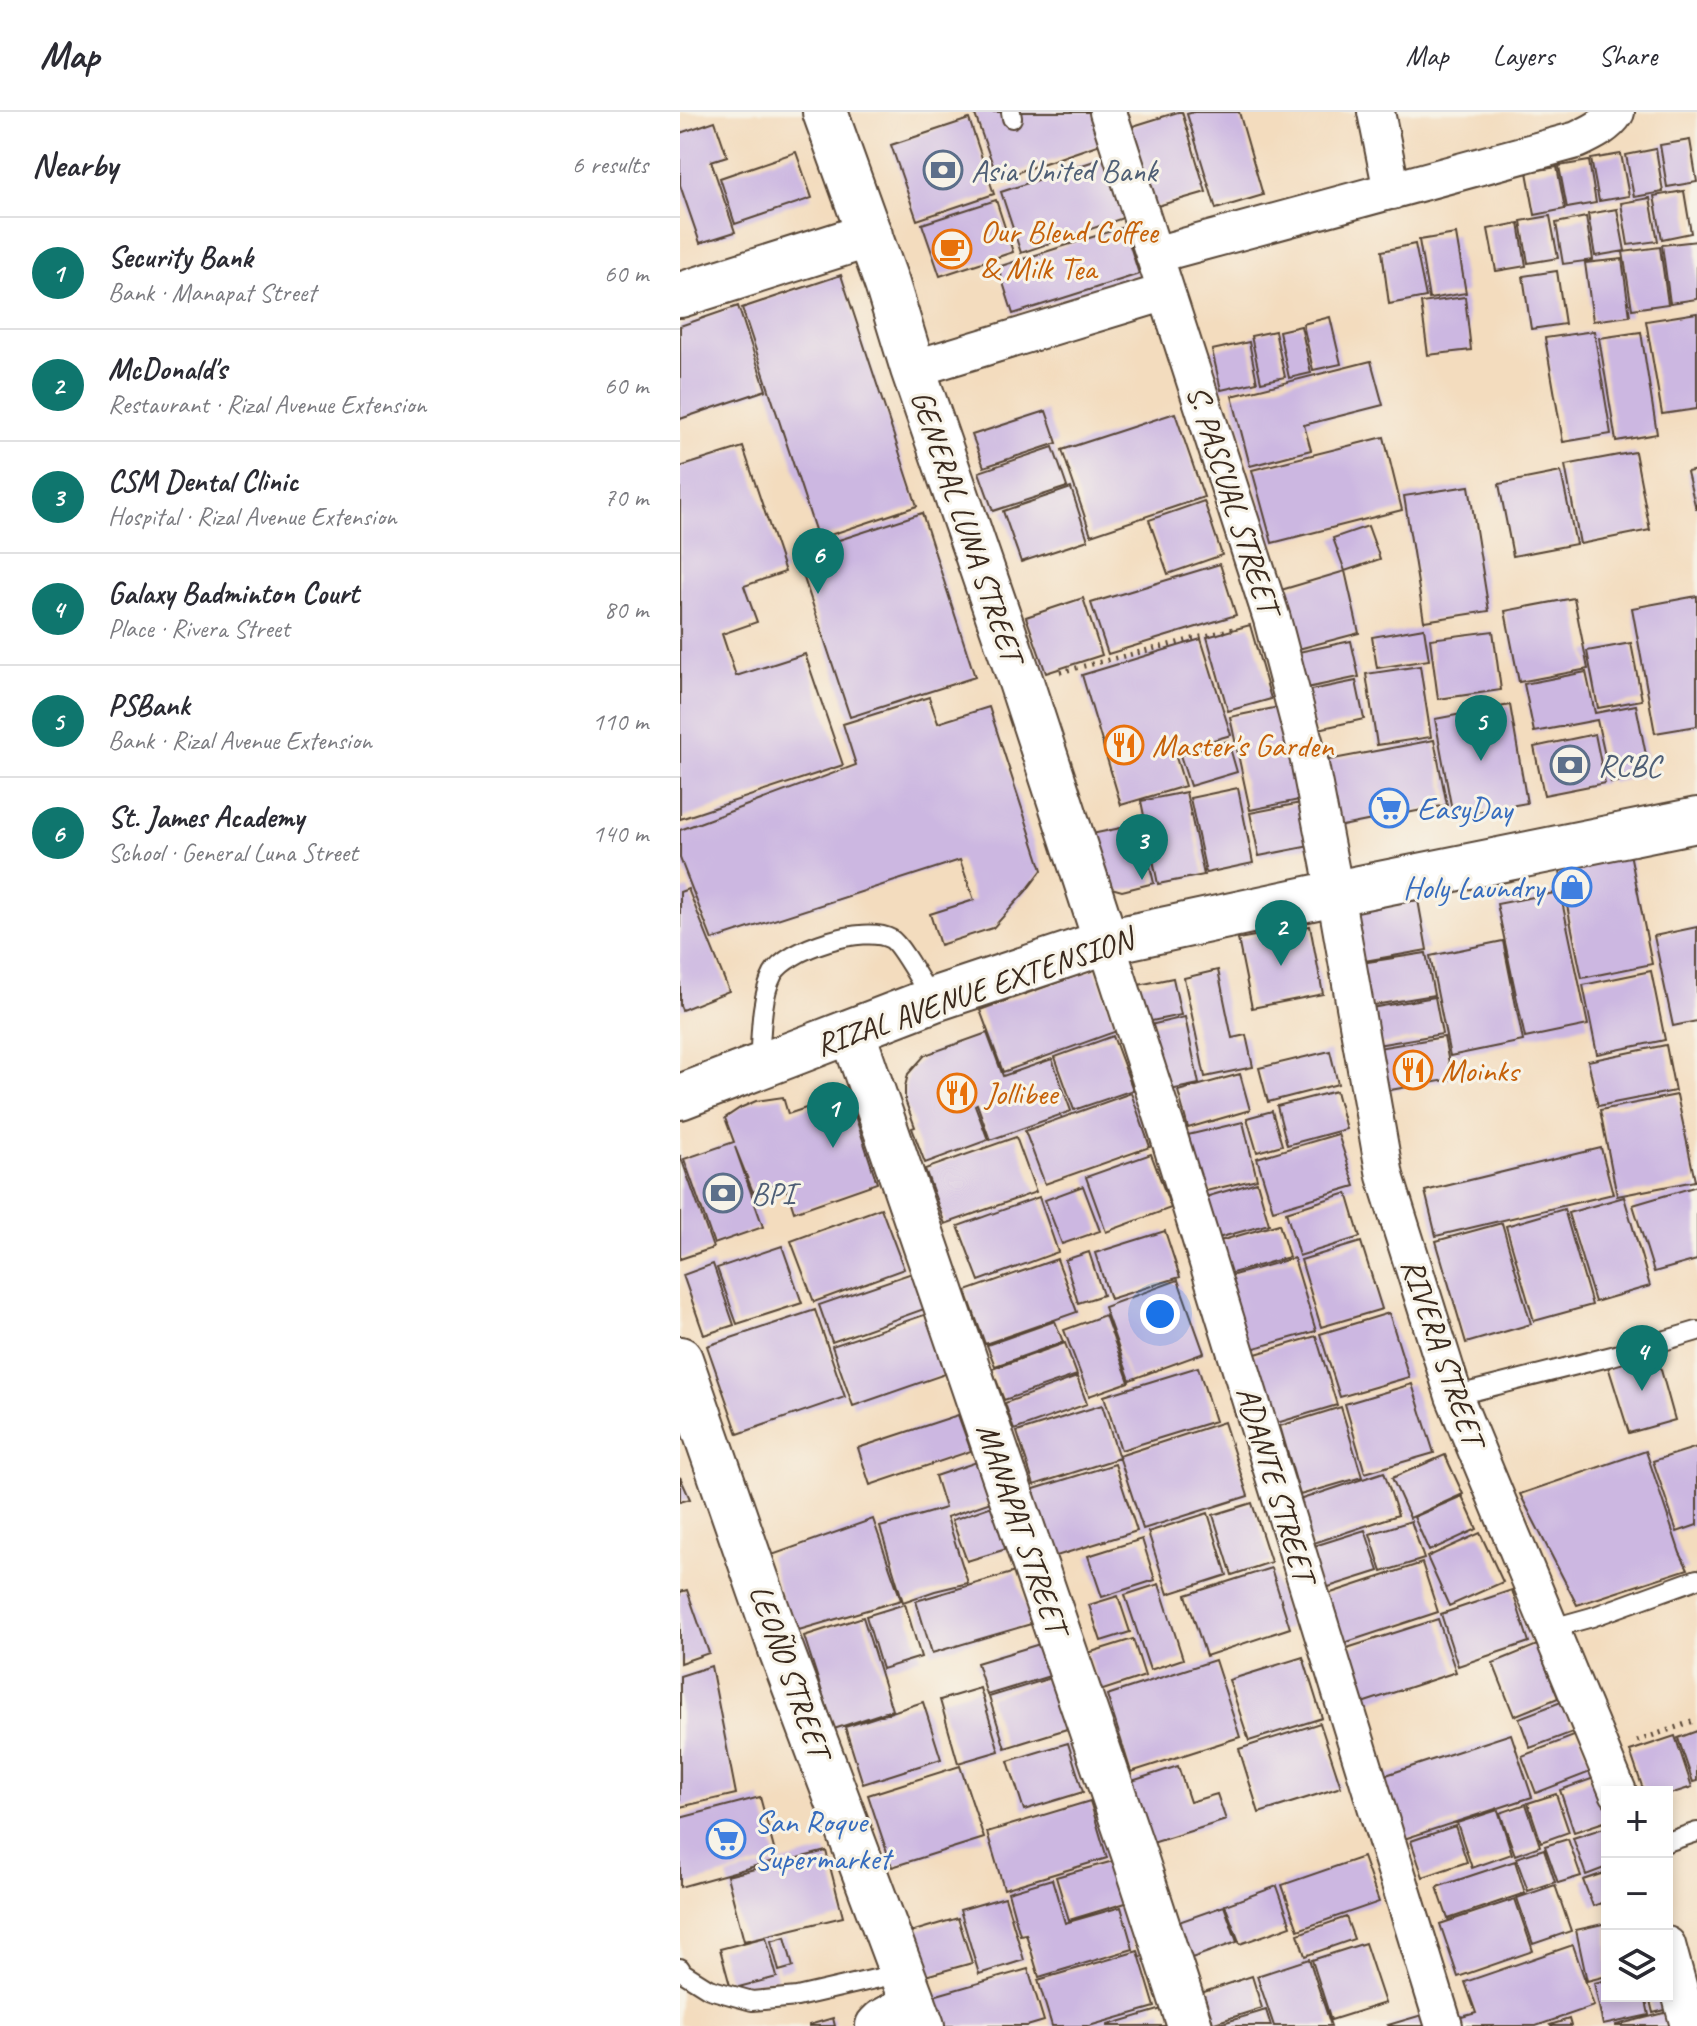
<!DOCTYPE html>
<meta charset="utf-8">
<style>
body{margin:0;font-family:Caveat,sans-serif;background:#f7f7f7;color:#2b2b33}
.controls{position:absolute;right:24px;bottom:24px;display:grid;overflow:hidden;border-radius:0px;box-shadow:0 4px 12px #0003}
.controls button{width:72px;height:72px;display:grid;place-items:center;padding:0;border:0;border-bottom:2px solid #e1e1e2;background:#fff;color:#2b2b33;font:40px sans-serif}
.you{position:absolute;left:480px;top:1202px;width:28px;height:28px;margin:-20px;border:6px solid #fff;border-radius:50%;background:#1a73e8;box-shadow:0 0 0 12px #1a73e833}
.badge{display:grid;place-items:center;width:52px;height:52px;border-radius:50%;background:#0f766e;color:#fff;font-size:26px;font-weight:700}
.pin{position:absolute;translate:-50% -66px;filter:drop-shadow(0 2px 4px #0008)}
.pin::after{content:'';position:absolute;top:42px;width:28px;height:24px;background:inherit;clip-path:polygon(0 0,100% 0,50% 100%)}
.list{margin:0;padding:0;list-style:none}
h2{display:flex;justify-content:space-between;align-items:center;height:104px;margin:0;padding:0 32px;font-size:34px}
h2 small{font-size:26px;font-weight:400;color:#7c7c81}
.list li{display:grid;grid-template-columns:52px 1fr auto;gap:24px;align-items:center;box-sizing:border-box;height:112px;padding:0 32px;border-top:2px solid #e1e1e2}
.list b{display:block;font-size:30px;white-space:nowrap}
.list p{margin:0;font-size:26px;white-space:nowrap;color:#7c7c81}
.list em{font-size:26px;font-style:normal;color:#7c7c81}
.icon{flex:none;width:44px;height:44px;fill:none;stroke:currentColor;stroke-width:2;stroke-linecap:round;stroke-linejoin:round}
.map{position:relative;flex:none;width:1017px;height:1914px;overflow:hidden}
header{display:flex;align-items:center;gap:48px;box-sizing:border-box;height:112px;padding:0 40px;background:#fff;border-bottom:2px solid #e1e1e2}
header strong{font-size:38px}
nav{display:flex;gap:44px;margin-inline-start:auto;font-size:28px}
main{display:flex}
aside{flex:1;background:#fff}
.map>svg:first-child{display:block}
</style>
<header>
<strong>Map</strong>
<nav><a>Map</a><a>Layers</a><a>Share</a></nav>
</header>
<main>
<aside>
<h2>Nearby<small>6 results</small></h2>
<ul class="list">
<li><span class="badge">1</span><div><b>Security Bank</b><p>Bank · Manapat Street</p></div><em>60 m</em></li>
<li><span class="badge">2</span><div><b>McDonald's</b><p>Restaurant · Rizal Avenue Extension</p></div><em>60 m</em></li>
<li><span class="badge">3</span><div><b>CSM Dental Clinic</b><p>Hospital · Rizal Avenue Extension</p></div><em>70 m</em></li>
<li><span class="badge">4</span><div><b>Galaxy Badminton Court</b><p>Place · Rivera Street</p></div><em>80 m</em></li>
<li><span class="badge">5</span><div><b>PSBank</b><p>Bank · Rizal Avenue Extension</p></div><em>110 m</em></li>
<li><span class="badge">6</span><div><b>St. James Academy</b><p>School · General Luna Street</p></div><em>140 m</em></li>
</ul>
</aside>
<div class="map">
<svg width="1017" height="1914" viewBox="0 0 1017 1914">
<rect width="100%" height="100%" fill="#f7f3e8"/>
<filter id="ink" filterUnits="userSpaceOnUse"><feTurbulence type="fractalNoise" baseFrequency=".0125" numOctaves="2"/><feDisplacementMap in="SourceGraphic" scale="16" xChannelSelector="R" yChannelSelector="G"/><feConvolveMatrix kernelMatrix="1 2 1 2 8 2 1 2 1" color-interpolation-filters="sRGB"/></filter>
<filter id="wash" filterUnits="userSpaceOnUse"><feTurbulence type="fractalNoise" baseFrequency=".006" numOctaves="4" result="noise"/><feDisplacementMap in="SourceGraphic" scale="32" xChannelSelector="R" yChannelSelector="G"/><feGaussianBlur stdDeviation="1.8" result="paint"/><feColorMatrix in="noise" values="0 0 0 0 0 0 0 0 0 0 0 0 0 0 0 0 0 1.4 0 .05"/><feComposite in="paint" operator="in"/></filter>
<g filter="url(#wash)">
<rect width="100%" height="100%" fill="#f3dcbe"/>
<g id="blocks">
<path fill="#ccb7e1" d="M294,0H413L423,31L318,67Z
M498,0H502L526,80L474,95L450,15Z
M514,0H559L583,83L536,97L507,2Z
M289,7L314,82L237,108L211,33Z
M35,9L47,44L31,49L55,120L20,131L0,73V21Z
M1010,28L1017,70L987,75L980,33Z
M976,37L983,80L954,85L946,43Z
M116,40L132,86L55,112L40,66Z
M941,42L949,84L919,89L911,47Z
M426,45L446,105L341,141L321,80Z
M909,49L916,91L887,96L879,54Z
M877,55L885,97L855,103L847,60Z
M1004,79L1011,121L982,127L974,84Z
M970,86L978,129L948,133L941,91Z
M316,88L333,140L260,164L242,112Z
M937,97L945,139L915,144L908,102Z
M870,104L878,146L848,151L841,109Z
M906,105L913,148L883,152L876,111Z
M839,111L846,154L816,159L808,117Z
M444,115L459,162L333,202L318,155Z
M776,122L786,181L749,187L739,128Z
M1017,129V187L990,191L982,133Z
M735,132L746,185L709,192L702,139Z
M980,135L988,192L952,197L943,140Z
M942,147L950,204L913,209L905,151Z
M877,159L885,212L851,217L843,164Z
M161,163L237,394L138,427L62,196Z
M785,185L791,238L748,243L741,191Z
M58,194L86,278L0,307V214Z
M1017,201V297L982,302L966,209Z
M650,205L661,252L633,258L623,212Z
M621,214L631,261L609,266L599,219Z
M595,219L605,265L581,270L571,224Z
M914,219L931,322L883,330L865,226Z
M961,220L977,322L936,329L919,226Z
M569,230L577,270L541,278L532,238Z
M691,249L703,293L624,313L631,338L570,354L552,284Z
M366,299L377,331L304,355L292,323Z
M495,301L524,385L411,423L382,338Z
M704,325L722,398L592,431L572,358Z
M63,335L105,460L64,474L77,510L42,522L56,564L125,542L163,653L0,707V355Z
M373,335L387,375L313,399L299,360Z
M955,340L970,418L900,432L885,353Z
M1017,358V397H1016L1007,360Z
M881,360L896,432L833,444L819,372Z
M789,374L809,499L744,509L724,384Z
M391,376L408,428L341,450L323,399Z
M524,389L542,443L488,462L469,408Z
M242,401L295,565L170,605L116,442Z
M688,414L700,447L665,459L653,426Z
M540,452L556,503L428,542L411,491Z
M665,459L679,521L607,540L591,481Z
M1017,484V614L975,621L952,496Z
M403,486L422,543L366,561L346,505Z
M894,486L908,557L839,570L825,499Z
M570,513L591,587L548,599L527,525Z
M744,516L749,548L697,556L692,525Z
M813,519L821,578L758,587L750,527Z
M521,527L551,623L494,639L505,674L441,693L402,563Z
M671,529L679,565L617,578L609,542Z
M951,531L962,588L918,596L907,539Z
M740,554L751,625L697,633L686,562Z
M906,560L915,601L956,593L970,663L931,671L917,608L854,620L844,572Z
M676,569L684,607L634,618L626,579Z
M249,585L258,611L309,595L362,758L346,779L313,816L260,833L250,802L294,788L280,748L32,828L0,746V718L176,653L163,612Z
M830,593L847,691L773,704L755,607Z
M599,595L619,688L570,698L550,605Z
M915,622L925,671L864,683L854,635Z
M754,628L767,693L657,715L643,649Z
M548,629L557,660L510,674L500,643Z
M558,676L573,751L526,761L510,686Z
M506,680L524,763L478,772L461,689Z
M621,691L630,734L579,744L570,701Z
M460,712L474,771L442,779L424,774L407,723Z
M950,741L972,852L902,866L879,755Z
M8,777L49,879L2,898L0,893V780Z
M880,780L908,913L845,926L817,792Z
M738,788L747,838L673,851L664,800Z
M630,814L643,882L572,896L558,827Z
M1017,815V909L993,914L974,824Z
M823,829L843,929L770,944L750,844Z
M746,841L754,883L682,895L675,852Z
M415,857L437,919L323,960L300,898Z
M538,858L552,926L566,923L573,955L525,965L504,866Z
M971,859L985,928L917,942L903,873Z
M493,866L501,903L457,912L449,875Z
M755,885L762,922L691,934L685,897Z
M505,905L519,972L485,979L470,913Z
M307,921L323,964L372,947L391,999L310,1028L297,992L295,993L308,1028L245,1051L232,1016L235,1015L225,988V975L228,962L245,943Z
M433,924L453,978L394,998L375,945Z
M764,925L772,967L699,980L692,937Z
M986,933L995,979L918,994L908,949Z
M650,939L658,972L588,990L579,956Z
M560,962L570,998L508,1016L498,979Z
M656,979L666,1017L607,1033L597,994Z
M451,981L470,1035L365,1072L345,1019Z
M168,982L197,1071L114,1100L104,1069L73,1080L55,1035L83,1115L34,1132L4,1047L54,1030L45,1006L60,996L76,989L103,985L108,1002Z
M997,983L1015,1069L937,1084L920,998Z
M592,999L602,1033L577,1040L567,1006Z
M563,1010L577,1067L509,1083L495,1026Z
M658,1022L675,1074L593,1098L577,1046Z
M336,1025L356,1080L265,1112L245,1057Z
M921,1036L933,1082L756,1124L745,1079Z
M471,1042L491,1096L426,1120L406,1065Z
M0,1043L33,1136L0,1147Z
M577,1070L589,1112L534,1127L522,1086Z
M403,1074L420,1119L382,1132L365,1088Z
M1017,1074V1148L974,1160L953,1093Z
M667,1081L680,1125L619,1144L606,1100Z
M359,1085L378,1140L299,1169L278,1114Z
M944,1085L970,1174L915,1190L888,1101Z
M201,1096L224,1157L134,1190L111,1129Z
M884,1097L912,1193L854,1209L826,1114Z
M822,1111L851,1212L786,1231L756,1129Z
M599,1112L609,1145L538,1165L529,1132Z
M485,1119L500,1165L430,1187L415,1141Z
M681,1130L702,1197L641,1215L621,1148Z
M102,1134L122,1191L57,1212L37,1156Z
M409,1140L423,1183L398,1191L385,1148Z
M614,1146L636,1219L564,1239L543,1166Z
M377,1147L397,1200L305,1232L286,1179Z
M33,1152L54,1213L24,1223L3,1163Z
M235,1160L247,1196L152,1230L139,1193Z
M498,1168L524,1241L450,1268L424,1195Z
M135,1198L165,1285L58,1322L27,1234Z
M253,1200L274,1259L173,1294L152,1234Z
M709,1201L729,1265L660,1285L640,1222Z
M425,1203L449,1270L409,1284L384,1218Z
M375,1209L383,1230L315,1254L307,1233Z
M636,1224L657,1293L590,1313L569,1244Z
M385,1231L397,1263L324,1288L312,1257Z
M976,1240L995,1308L949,1321L927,1251Z
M518,1255L535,1309L441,1338L424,1284Z
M397,1265L407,1292L334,1318L325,1291Z
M732,1272L754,1341L685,1361L665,1292Z
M422,1293L439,1346L354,1373L337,1320Z
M661,1295L682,1365L620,1383L600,1314Z
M278,1303L291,1339L190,1373L178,1336Z
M544,1310L568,1384L463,1417L439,1344Z
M1017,1335V1413L997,1420L973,1349Z
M966,1339L1000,1441L1008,1457L897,1493L840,1382Z
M765,1343L783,1382L730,1406L712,1366Z
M303,1348L317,1388L267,1405L288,1471L255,1479L223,1490L200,1415L265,1396L255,1364Z
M435,1352L457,1419L373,1445L351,1378Z
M704,1360L718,1403L628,1433L613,1390Z
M0,1365L10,1387L0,1390Z
M782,1384L797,1417L749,1439L734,1405Z
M572,1391L591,1450L552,1463L533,1403Z
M318,1392L333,1435L287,1449L272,1408Z
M528,1401L547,1463L488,1482L468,1420Z
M193,1407L221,1488L112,1520L89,1444Z
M731,1409L744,1447L702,1460L690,1422Z
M685,1418L699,1459L639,1478L625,1437Z
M800,1421L823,1470L769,1494L747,1445Z
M462,1427L475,1468L422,1485L408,1444Z
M742,1451L758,1500L661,1532L645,1483Z
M591,1456L610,1516L526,1544L506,1483Z
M335,1460L351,1512L252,1541L236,1489Z
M479,1472L503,1547L470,1558L445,1483Z
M7,1478L29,1541L0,1551V1480Z
M832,1478L849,1530L778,1554L761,1502Z
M438,1484L450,1520L421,1529L409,1493Z
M225,1492L241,1545L202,1557L186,1504Z
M183,1505L212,1598L154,1617L124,1524Z
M758,1507L776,1560L682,1591L664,1537Z
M453,1527L465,1564L420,1579L408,1541Z
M363,1531L373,1563L307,1583L297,1551Z
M857,1533L878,1586L834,1604L813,1551Z
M623,1545L642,1606L569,1629L549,1568Z
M535,1548L560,1625L451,1660L427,1583Z
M31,1554L56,1682L0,1695V1564Z
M374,1565L390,1616L325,1636L309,1585Z
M300,1576L319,1639L278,1651L260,1588Z
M243,1590L261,1647L183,1672L165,1615Z
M881,1590L893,1620L850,1636L839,1606Z
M640,1611L661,1675L579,1701L559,1637Z
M1017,1619V1669L1013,1670L998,1626Z
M831,1622L852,1685L718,1729L697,1666Z
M899,1622L913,1659L856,1681L842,1644Z
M995,1624L1012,1675L987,1683V1680H964L950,1639Z
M388,1631L403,1680L344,1698L328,1649Z
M280,1654L304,1726L212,1755L188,1683Z
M498,1654L510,1690L537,1682L546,1708L466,1733L446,1671Z
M917,1665L927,1695V1709L894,1720L880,1678Z
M876,1682L889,1720L861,1730L848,1691Z
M80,1685L97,1748L0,1775V1706Z
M410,1689L427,1746L324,1777L307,1720Z
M846,1692L860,1734L835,1743L820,1701Z
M818,1698L832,1742L792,1756L777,1711Z
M775,1714L787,1750L743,1765L731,1729Z
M927,1715V1755L906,1763L893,1726Z
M888,1727L901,1764L878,1771L865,1734Z
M864,1737L875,1770L848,1779L836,1746Z
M146,1739L163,1805L64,1829L47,1764Z
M683,1745L699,1790L618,1818L602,1773Z
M437,1748L449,1790L389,1808L376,1765Z
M835,1749L845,1781L768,1807L757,1775Z
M927,1760V1789L913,1794L903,1768Z
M372,1767L385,1811L441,1795L453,1837L359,1865L346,1822L340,1823L328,1780Z
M875,1773L891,1819L853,1832L837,1786Z
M597,1774L611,1814L560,1832L545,1793Z
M325,1785L344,1848L299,1862L280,1798Z
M835,1787L853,1839L778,1865L760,1812Z
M544,1794L557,1830L506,1848L493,1812Z
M666,1805L674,1827L625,1844L618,1822Z
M278,1806L292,1851L238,1866L224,1822Z
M927,1811V1864L907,1869L896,1818Z
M86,1825L97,1865L51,1877L40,1837Z
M105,1825L113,1855L99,1859L91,1829Z
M685,1831L705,1891L651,1908L632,1848Z
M893,1833L914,1894L856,1914H780L778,1906L796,1901L785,1870Z
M458,1839L475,1895L409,1914H372L358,1868Z
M629,1847L651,1914H594L577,1864Z
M348,1857L364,1909L347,1914H259L250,1885Z
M572,1864L582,1896L528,1913L518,1882Z
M927,1868V1884H965L969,1903L923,1913L914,1871Z
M969,1884H987L993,1896L973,1901Z
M482,1897L487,1914H428V1913Z
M586,1898L591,1914H536V1913Z
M989,1900L992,1914H936V1913Z
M742,1903L745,1914H709L708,1913Z
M153,1906L155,1914H129V1913Z
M889,1907L891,1914H871L870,1913Z"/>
</g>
</g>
<g filter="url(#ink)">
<use href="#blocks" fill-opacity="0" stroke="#574536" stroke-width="2"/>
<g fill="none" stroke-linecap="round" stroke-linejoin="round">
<g stroke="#574536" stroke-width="22">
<path id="lane" d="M331,0L332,6
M79,954C81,926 80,886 93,862C107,837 185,812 211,827C221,833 244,876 252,888
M774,1284L932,1244L1017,1219
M869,1517L912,1505L1017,1467
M987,1730L1017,1720
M0,1856L2,1860L29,1877L72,1889L117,1885L221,1861"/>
</g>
<g stroke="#574536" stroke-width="40">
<path id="street" d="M428,0L592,507L629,648L655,781L705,1064L774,1284L938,1680
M696,0L712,79
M474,143L897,28C912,21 927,14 936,0
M233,257L486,180
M426,830L487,1018L764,1914
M987,1833L1009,1914"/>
</g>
<g stroke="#574536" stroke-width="48">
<path id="secondary" d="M145,0L207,172L233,257L341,570L426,830
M0,183L190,123
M172,919L454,1742L510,1914
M0,985L252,888L426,830L655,781L1017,708
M0,1247L100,1535L242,1914
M198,1914L202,1910L234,1892"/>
</g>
<path stroke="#574536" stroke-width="5" stroke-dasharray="2 6" stroke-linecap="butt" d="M380,560L557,516
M957,1629L1017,1608"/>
<use href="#lane" stroke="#fff" stroke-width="18"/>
<use href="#street" stroke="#fff" stroke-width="36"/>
<use href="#secondary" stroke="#fff" stroke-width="44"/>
</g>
</g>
<defs>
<g id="bank-ring" transform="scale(2)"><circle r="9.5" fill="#f7f3e8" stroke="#5c6f8a" stroke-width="1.5"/><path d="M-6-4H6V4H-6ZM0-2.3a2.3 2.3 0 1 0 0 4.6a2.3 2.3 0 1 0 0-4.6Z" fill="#5c6f8a"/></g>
<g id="cafe-ring" transform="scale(2)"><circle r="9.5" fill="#f7f3e8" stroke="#e8710a" stroke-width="1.5"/><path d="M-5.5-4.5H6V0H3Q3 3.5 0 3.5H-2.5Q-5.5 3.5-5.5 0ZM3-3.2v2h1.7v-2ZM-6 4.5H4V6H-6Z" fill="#e8710a"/></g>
<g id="restaurant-ring" transform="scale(2)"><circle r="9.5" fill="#f7f3e8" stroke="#e8710a" stroke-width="1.5"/><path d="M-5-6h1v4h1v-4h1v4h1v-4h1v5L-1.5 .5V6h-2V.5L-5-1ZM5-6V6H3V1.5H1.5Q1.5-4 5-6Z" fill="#e8710a"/></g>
<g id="supermarket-ring" transform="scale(2)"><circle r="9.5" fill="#f7f3e8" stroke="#3f7fe0" stroke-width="1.5"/><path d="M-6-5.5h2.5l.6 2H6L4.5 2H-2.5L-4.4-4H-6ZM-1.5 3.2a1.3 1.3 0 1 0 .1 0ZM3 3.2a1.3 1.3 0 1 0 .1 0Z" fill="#3f7fe0"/></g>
<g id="shop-ring" transform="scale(2)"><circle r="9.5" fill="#f7f3e8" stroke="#3f7fe0" stroke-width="1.5"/><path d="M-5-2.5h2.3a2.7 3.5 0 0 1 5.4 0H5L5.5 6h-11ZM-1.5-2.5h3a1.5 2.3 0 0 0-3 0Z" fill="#3f7fe0"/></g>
</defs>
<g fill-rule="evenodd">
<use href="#bank-ring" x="263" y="58"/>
<use href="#cafe-ring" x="272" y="137"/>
<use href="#restaurant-ring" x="444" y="633"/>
<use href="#bank-ring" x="890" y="653"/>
<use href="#supermarket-ring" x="709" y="696"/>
<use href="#shop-ring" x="892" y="775"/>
<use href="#restaurant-ring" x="733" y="958"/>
<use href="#restaurant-ring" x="277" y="981"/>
<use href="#bank-ring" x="43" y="1081"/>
<use href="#supermarket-ring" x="46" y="1727"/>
</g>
<g text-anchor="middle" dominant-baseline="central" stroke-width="6" stroke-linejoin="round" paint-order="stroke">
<g font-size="32" fill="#4e5e75" stroke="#f7f3e8" text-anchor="start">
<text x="291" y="58">Asia United Bank</text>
<text x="918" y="653">RCBC</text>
<text x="71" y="1081">BPI</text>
</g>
<g font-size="32" fill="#c56008" stroke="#f7f3e8" text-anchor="start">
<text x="300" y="119">Our Blend Coffee<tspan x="300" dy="37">&amp; Milk Tea</tspan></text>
<text x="472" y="633">Master's Garden</text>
<text x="761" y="958">Moinks</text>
<text x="305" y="981">Jollibee</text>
</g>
<g font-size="32" fill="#3b2a1e" stroke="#f7f3e8">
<text transform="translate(553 387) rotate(72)">S. PASCUAL STREET</text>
<text transform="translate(287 414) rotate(71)">GENERAL LUNA STREET</text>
<text transform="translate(294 880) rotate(-19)">RIZAL AVENUE EXTENSION</text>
<text transform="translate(763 1240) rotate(71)">RIVERA STREET</text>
<text transform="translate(596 1372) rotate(73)">ADANTE STREET</text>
<text transform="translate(342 1416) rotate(71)">MANAPAT STREET</text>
<text transform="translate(110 1559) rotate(70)">LEOÑO STREET</text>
</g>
<g font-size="32" fill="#366cbe" stroke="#f7f3e8" text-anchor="start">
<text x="737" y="696">EasyDay</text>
<text x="864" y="775" text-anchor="end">Holy Laundry</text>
<text x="74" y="1709">San Roque<tspan x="74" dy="37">Supermarket</tspan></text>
</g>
</g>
</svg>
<div class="controls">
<button>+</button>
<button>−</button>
<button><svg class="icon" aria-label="layers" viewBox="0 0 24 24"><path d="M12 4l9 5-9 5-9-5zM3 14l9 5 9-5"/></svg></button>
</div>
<div class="you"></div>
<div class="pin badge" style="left:153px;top:1036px">1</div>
<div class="pin badge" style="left:601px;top:854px">2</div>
<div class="pin badge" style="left:462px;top:768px">3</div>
<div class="pin badge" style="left:962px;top:1279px">4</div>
<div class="pin badge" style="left:801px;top:649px">5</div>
<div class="pin badge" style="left:138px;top:482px">6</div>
</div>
</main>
